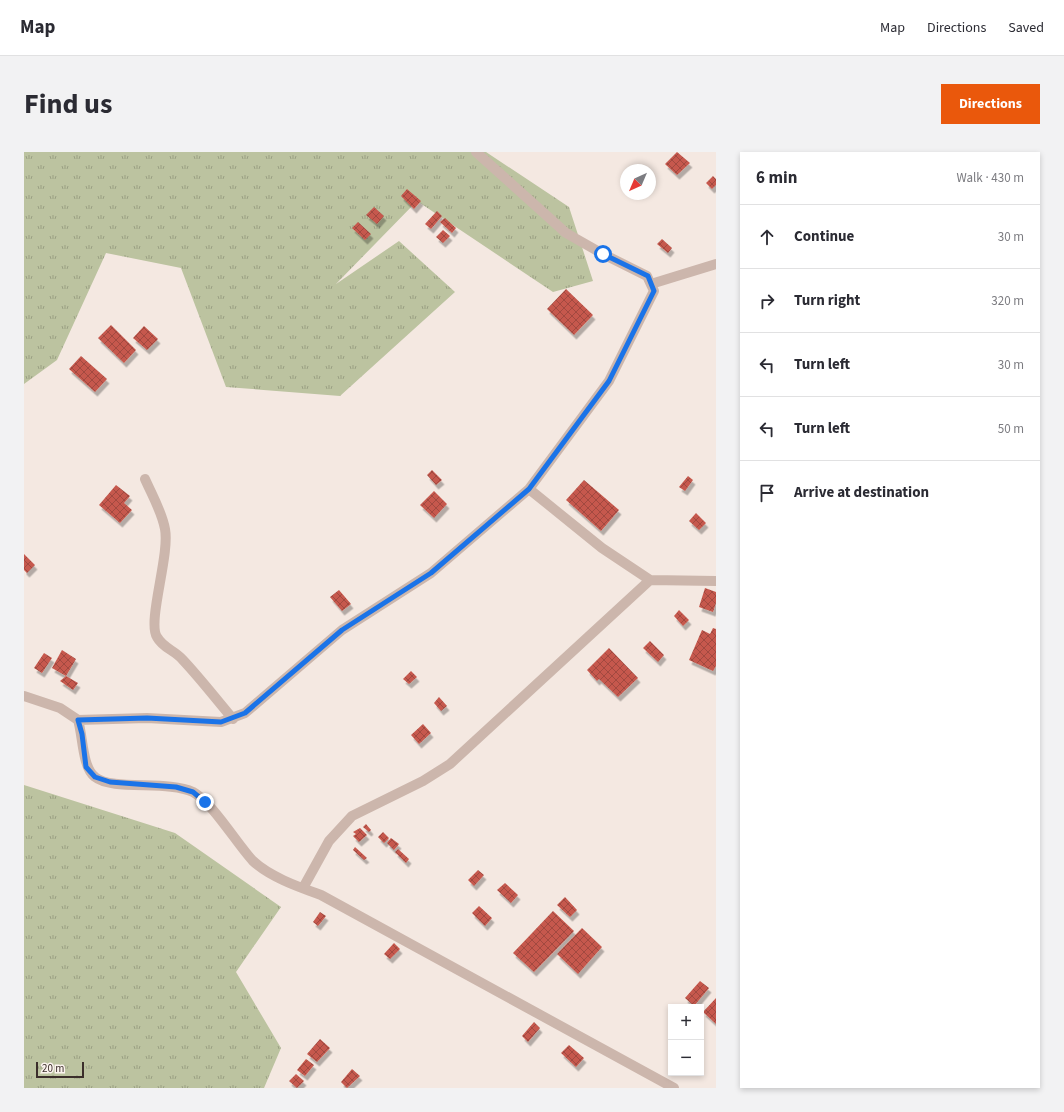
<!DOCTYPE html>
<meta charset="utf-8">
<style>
body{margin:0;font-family:"Source Sans 3",sans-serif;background:#f2f2f3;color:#2b2b33}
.controls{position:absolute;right:12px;bottom:12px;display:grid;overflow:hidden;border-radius:0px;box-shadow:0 2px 6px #0003}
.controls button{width:36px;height:36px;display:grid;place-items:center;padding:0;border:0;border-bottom:1px solid #e1e1e2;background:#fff;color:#2b2b33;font:20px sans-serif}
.compass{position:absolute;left:596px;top:12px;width:36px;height:36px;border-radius:50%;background:#fff;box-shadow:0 2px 6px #0003;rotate:224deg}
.scale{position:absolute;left:12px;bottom:10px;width:48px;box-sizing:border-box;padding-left:4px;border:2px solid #3b2e2b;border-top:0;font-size:11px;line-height:14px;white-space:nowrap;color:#3b2e2b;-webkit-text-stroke:3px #fbf3ee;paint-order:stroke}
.stop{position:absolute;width:12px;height:12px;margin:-9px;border:3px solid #1a73e8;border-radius:50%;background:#fff}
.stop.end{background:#1a73e8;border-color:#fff;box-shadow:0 1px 4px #0008}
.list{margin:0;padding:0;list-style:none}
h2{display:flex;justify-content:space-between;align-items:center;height:52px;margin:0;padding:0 16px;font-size:17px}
h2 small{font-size:13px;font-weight:400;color:#7c7c81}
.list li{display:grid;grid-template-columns:26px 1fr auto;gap:12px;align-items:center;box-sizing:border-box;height:64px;padding:0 16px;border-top:1px solid #e1e1e2}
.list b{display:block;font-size:15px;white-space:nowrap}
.list em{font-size:13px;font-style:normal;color:#7c7c81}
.icon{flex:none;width:22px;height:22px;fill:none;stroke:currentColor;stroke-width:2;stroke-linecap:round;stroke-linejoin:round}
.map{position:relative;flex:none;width:692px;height:936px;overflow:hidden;border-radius:0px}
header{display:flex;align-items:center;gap:24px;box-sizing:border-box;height:56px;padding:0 20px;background:#fff;border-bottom:1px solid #e1e1e2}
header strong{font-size:19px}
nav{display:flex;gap:22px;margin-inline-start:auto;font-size:14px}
.intro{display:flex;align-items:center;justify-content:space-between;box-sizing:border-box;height:96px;padding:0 24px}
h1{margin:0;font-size:28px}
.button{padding:10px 18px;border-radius:0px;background:#ea580c;color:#fff;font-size:14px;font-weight:700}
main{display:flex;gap:24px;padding:0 24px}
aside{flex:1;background:#fff;border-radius:0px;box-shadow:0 2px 6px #0003}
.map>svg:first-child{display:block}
</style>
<header>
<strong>Map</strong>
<nav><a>Map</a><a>Directions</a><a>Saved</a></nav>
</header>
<div class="intro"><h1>Find us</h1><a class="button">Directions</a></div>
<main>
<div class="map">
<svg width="692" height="936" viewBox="0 0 692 936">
<defs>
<pattern id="grass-tufts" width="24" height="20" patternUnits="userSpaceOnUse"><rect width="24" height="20" fill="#bcc3a0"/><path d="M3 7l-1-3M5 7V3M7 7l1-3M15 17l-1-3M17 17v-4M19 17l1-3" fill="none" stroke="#9a9f83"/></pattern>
<pattern id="building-cross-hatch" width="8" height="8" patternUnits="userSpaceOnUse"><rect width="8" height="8" fill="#c6594d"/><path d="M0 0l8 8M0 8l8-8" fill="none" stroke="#a24a40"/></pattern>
<filter id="shadow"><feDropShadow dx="2.5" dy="4.5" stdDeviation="0" flood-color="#0004"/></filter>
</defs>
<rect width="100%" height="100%" fill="#f4e8e1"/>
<path fill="url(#grass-tufts)" d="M0,0H462L545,55L569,129L529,140L393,49L312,132L375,89L431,140L316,244L202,235L157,116L82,101L33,208L0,232Z
M0,633L151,681L257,755L212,820L257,896L240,936H0Z"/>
<path fill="url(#building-cross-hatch)" filter="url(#shadow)" d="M653,0L666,11L653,23L641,12Z
M689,24L692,27V33L688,37L682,31Z
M383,37L397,49L390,57L377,44Z
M350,55L360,64L353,72L342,63Z
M413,59L418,64L407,77L401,72Z
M421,66L432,76L428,81L416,70Z
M334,70L347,82L341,88L328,76Z
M419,78L426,84L419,91L412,85Z
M638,87L648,96L644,101L633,92Z
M542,137L569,163L550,183L523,157Z
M87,173L112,198L100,211L74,186Z
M120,174L134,187L123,198L109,186Z
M57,204L83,227L71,240L45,217Z
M408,318L418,328L412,333L403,323Z
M664,324L669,328L661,339L655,335Z
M560,328L595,358L577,379L542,348Z
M92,333L106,344L100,351L108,358L96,371L75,353Z
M410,339L423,352L410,366L396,353Z
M672,361L682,371L675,378L665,369Z
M0,402L11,413L3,421L0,418Z
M681,436L692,440V451L689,460L675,455Z
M315,438L327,452L318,459L306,445Z
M655,458L665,468L659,474L650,464Z
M689,476L692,477V514L689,519L665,508L678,478L686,482Z
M626,489L640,503L634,510L619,496Z
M585,496L614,526L594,545L575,527L573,529L563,518Z
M38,498L52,507L42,524L28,516Z
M20,501L28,506L18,521L10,516Z
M387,519L393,525L385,532L379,527Z
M42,524L54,531L49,538L36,529Z
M415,545L423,554L417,559L410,551Z
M399,572L407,581L395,592L387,583Z
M342,672L347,678L345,680L339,675Z
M336,676L343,683L335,690L329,684L332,682L329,680Z
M359,680L365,686L360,691L354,685Z
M367,686L375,692L370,698L363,691Z
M331,695L343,706L340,708L329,698Z
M374,697L385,707L382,711L371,700Z
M454,718L460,723L450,734L444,728Z
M481,731L494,743L487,751L473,738Z
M541,745L553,758L546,765L533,753Z
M455,754L468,766L461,774L448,761Z
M529,759L550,779L510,820L489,801Z
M296,760L302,764L294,774L289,770Z
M558,776L578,795L554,822L533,802Z
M370,791L376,797L366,807L360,802Z
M676,829L685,836L670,854L661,846Z
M692,846V872L679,860Z
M510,870L516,876L504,890L498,884Z
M296,887L306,896L293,910L283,902Z
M545,893L560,906L552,915L537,901Z
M282,907L290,913L281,924L273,918Z
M328,917L336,924L323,936L317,930Z
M272,922L280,929L273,936L265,929Z"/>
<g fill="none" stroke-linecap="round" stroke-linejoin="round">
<path stroke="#ccb6ac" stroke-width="10" d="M627,132L692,112
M121,327C128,343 138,360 141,377C146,403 123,470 133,485C139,496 150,498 158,507C176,526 192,547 209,567
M505,337L578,396L626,428L692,429
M0,544L36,556L54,568C59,584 58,615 71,625C88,639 144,628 169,640C188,650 213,692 229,709C246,725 275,735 297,743L650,936
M54,568L123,566L197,570L221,561L318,478L407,421L505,337L585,229L630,139L623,124L579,102L542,81L452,0
M279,736L305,689L328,664L399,629L426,612L626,428"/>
</g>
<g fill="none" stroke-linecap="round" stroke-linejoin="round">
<path stroke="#1a73e8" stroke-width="5" d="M181,650L169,640L152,635L86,630L71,625L62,615L58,582L54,568L123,566L197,570L221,561L318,478L407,421L505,337L585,229L630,139L624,124L579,102"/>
</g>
</svg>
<div class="controls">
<button>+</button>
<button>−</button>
</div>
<svg class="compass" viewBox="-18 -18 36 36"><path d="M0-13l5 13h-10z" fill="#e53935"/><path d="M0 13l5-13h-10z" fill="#7c7c81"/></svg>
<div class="scale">20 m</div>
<div class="stop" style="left:579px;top:102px"></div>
<div class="stop end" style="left:181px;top:650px"></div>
</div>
<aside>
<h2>6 min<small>Walk · 430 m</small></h2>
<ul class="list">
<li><svg class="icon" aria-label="ahead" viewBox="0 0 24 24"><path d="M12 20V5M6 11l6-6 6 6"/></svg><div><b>Continue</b></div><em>30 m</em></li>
<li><svg class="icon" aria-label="right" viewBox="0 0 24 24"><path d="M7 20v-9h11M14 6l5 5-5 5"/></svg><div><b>Turn right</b></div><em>320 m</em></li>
<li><svg class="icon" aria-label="left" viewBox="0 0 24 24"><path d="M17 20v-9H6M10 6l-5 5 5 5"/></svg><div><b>Turn left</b></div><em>30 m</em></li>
<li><svg class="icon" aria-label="left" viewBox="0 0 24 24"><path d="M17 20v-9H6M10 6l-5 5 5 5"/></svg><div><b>Turn left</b></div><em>50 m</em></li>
<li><svg class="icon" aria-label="arrive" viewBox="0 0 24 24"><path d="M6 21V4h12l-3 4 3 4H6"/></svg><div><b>Arrive at destination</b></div></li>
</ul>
</aside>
</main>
